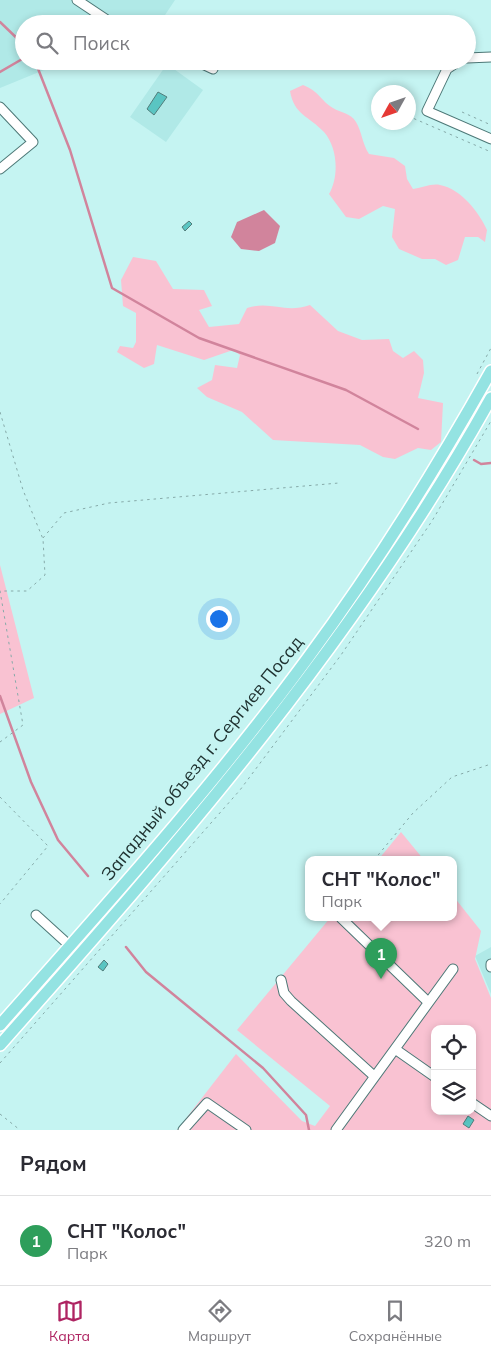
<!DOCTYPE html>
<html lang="ru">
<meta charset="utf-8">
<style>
body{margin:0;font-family:Mulish,sans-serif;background:#f2f2f3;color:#2b2b33}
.controls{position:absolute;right:15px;bottom:15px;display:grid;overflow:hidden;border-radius:10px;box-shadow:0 2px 8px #0003}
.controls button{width:45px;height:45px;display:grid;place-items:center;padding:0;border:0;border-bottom:1px solid #e1e1e2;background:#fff;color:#2b2b33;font:25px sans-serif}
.compass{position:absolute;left:371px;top:85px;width:45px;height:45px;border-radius:50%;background:#fff;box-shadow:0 2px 8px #0003;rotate:230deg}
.you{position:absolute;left:218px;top:618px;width:18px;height:18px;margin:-12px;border:4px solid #fff;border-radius:50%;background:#1a73e8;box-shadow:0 0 0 8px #1a73e833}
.badge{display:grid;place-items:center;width:32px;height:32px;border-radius:50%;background:#af2462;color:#fff;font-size:16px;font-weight:700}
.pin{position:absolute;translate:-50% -41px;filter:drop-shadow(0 1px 2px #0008)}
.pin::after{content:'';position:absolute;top:26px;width:18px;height:15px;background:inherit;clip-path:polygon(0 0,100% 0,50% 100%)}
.popup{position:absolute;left:305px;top:856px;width:152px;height:65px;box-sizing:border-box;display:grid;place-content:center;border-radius:10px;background:#fff;filter:drop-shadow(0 1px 4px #0005);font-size:16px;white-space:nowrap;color:#7c7c81}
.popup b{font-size:19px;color:#2b2b33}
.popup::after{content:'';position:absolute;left:50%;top:100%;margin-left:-10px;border:10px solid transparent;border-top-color:#fff}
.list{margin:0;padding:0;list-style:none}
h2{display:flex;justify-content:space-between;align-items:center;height:65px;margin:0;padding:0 20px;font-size:21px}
h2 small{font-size:16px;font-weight:400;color:#7c7c81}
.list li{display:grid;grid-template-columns:32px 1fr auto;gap:15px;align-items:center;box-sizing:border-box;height:90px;padding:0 20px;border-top:1px solid #e1e1e2}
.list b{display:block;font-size:19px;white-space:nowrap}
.list p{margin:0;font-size:16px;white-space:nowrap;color:#7c7c81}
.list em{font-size:16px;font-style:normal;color:#7c7c81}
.icon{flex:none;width:28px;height:28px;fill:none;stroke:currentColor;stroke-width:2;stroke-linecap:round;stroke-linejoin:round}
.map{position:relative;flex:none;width:491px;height:1130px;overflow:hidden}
.search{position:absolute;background:#fff;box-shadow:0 2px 8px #0003;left:15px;right:15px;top:15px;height:55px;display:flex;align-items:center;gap:12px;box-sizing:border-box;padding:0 18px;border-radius:28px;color:#7c7c81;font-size:19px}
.sheet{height:155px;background:#fff}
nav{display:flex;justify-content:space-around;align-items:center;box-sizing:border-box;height:70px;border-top:1px solid #e1e1e2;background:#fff;font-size:14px;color:#7c7c81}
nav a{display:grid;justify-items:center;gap:2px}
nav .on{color:#af2462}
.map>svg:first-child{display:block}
</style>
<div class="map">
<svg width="491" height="1130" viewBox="0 0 491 1130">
<rect width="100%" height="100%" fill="#c5f4f2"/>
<path fill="#b0e9e7" d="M0,0H175L159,24H24V61H66L0,88Z
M167,64L203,90L166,142L130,117Z
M491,947V994L475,956Z"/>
<path fill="#f9c2d2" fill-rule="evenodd" d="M303,85C319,91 320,100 333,108C341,113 351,113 356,122C362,132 362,143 369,154L394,158L405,166L407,179L413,189C421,188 432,183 440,185C461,189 479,212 487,230L485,242L478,237H465L458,260L446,265L435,259H422L399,249L392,237L395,209L383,206L359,219L346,217L329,194C339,177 338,148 324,132C309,116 294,115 290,91Z
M133,257L156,261L173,289L204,290L212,306L199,310L209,327L239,324L247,308C271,300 284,314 310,305L338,331L362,340L389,339L393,351L403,358L414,351L423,360L424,373L418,398L443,403L441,442L431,450L418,448L395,459L383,457L360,445L273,440L242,412L207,397L197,388L212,380L215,365L237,368L240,355L233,350L204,360L157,345L154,364L144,368L117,352L120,346L133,348L136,342V313L123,306L121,280Z
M0,565L34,698L0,714Z
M401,832L424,860H378Z
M454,897L481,931L475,959L491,998V1130H177L236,1054L302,1121L315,1126L330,1106L237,1030L330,918H454ZM435,1029H472V1111H435Z"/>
<path fill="#d1849c" d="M264,210L280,226L275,243L259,251L241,249L231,237L237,222Z"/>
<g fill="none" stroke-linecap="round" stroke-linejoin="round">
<path stroke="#d1849c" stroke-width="2.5" d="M0,22L24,45
M35,61L70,150L112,288L199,338L346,390L418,429
M0,72L24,58
M474,460L481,464L491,463
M0,696L31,782L58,840L88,876
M126,947L146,972L263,1068L306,1115L309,1130"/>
</g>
<path fill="#5ac5c2" stroke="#517d7b" d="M158,92L167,97L154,115L147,109Z
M189,221L192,224L185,231L182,227Z
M104,960L108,964L103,971L98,967Z
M468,1116L474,1120L469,1128L463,1124Z"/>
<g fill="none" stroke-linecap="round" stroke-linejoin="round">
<g stroke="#4d7877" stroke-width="11">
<path id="minor" d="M77,0L113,24
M467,58L491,57
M196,61L213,69
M459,61L447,69L427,111L491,139
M0,107L33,142L0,169
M36,915L69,945
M341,918L428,1002
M491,964V967
M281,980L284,993L291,1001L374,1076
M395,1049L435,1077
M472,1103L491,1116
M183,1130L207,1103L246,1130
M336,1130L453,969"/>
</g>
<g stroke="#fff" stroke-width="14">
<path id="major" d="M0,1025C105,906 213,787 307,659C375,567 435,471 491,371
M0,1045C181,841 357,639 491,398"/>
</g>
<path stroke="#86aaa9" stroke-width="1" stroke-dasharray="2.5 4" stroke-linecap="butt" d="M462,112L491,125
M408,116L491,152
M477,374L491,348
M0,412L23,490L43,539L45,575L27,591H0L23,725L0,742
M43,538L64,513L109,503L339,483
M0,797L48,846L0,904
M374,860L413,813L452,777L491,764
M0,1063L240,790L341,655L432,521L491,421
M0,1114L20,1130"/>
<use href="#minor" stroke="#fff" stroke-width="9"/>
<use href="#major" stroke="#94e3e2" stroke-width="11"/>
</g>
<g text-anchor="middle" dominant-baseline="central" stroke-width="4.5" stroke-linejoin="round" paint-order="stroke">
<g font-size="18" fill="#1e302f" stroke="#c5f4f2">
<text transform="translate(202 758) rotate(-51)">Западный объезд г. Сергиев Посад</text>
</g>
</g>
</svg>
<div class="controls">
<button><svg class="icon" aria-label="locate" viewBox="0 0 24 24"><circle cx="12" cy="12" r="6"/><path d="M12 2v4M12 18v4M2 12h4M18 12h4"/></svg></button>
<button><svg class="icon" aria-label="layers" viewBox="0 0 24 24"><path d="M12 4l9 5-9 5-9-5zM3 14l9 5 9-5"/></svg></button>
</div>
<svg class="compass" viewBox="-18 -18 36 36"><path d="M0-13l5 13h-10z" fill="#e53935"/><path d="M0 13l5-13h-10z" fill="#7c7c81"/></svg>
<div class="you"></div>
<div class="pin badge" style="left:381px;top:979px;background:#2e9e5b">1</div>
<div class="popup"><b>СНТ &quot;Колос&quot;</b>Парк</div>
<div class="search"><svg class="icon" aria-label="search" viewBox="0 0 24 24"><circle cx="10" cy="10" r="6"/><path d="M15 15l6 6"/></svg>Поиск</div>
</div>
<section class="sheet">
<h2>Рядом<small></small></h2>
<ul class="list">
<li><span class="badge" style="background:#2e9e5b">1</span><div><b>СНТ &quot;Колос&quot;</b><p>Парк</p></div><em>320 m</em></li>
</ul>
</section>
<nav>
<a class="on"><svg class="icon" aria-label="map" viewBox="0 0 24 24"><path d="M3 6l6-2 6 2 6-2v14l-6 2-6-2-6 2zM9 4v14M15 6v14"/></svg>Карта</a>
<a><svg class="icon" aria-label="directions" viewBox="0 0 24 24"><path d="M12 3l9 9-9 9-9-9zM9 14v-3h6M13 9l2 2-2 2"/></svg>Маршрут</a>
<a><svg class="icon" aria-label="saved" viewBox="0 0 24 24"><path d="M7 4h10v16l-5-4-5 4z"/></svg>Сохранённые</a>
</nav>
